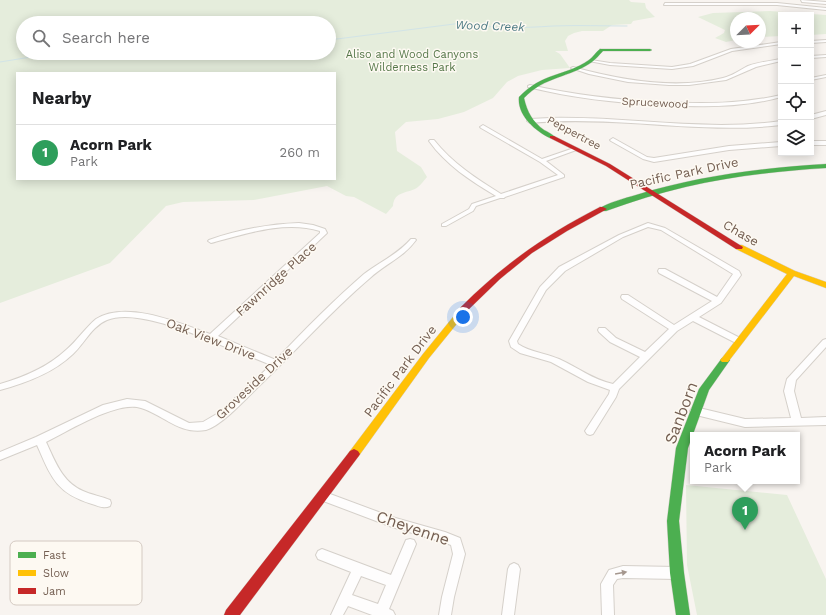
<!DOCTYPE html>
<meta charset="utf-8">
<style>
body{margin:0;font-family:"Work Sans",sans-serif;background:#f2f2f2;color:#202124}
.controls{position:absolute;right:12px;top:12px;display:grid;overflow:hidden;border-radius:0px;box-shadow:0 2px 10px #0003}
.controls button{width:36px;height:36px;display:grid;place-items:center;padding:0;border:0;border-bottom:1px solid #e0e0e0;background:#fff;color:#202124;font:20px sans-serif}
.compass{position:absolute;left:730px;top:12px;width:36px;height:36px;border-radius:50%;background:#fff;box-shadow:0 2px 10px #0003;rotate:66deg}
.you{position:absolute;left:463px;top:317px;width:14px;height:14px;margin:-10px;border:3px solid #fff;border-radius:50%;background:#1a73e8;box-shadow:0 0 0 6px #1a73e833}
.badge{display:grid;place-items:center;width:26px;height:26px;border-radius:50%;background:#7c3aed;color:#fff;font-size:13px;font-weight:700}
.pin{position:absolute;translate:-50% -33px;filter:drop-shadow(0 1px 2px #0008)}
.pin::after{content:'';position:absolute;top:21px;width:14px;height:12px;background:inherit;clip-path:polygon(0 0,100% 0,50% 100%)}
.popup{position:absolute;left:690px;top:432px;width:110px;height:52px;box-sizing:border-box;display:grid;place-content:center;border-radius:0px;background:#fff;filter:drop-shadow(0 1px 3px #0005);font-size:13px;white-space:nowrap;color:#757577}
.popup b{font-size:15px;color:#202124}
.popup::after{content:'';position:absolute;left:50%;top:100%;margin-left:-8px;border:8px solid transparent;border-top-color:#fff}
.list{margin:0;padding:0;list-style:none}
h2{display:flex;justify-content:space-between;align-items:center;height:52px;margin:0;padding:0 16px;font-size:17px}
h2 small{font-size:13px;font-weight:400;color:#757577}
.list li{display:grid;grid-template-columns:26px 1fr auto;gap:12px;align-items:center;box-sizing:border-box;height:56px;padding:0 16px;border-top:1px solid #e0e0e0}
.list b{display:block;font-size:15px;white-space:nowrap}
.list p{margin:0;font-size:13px;white-space:nowrap;color:#757577}
.list em{font-size:13px;font-style:normal;color:#757577}
.icon{flex:none;width:22px;height:22px;fill:none;stroke:currentColor;stroke-width:2;stroke-linecap:round;stroke-linejoin:round}
.map{position:relative;flex:none;width:826px;height:615px;overflow:hidden}
.search{position:absolute;background:#fff;box-shadow:0 2px 10px #0003;left:16px;top:16px;width:320px;height:44px;display:flex;align-items:center;gap:10px;box-sizing:border-box;padding:0 14px;border-radius:22px;color:#757577;font-size:15px}
.panel{position:absolute;background:#fff;box-shadow:0 2px 10px #0003;left:16px;top:72px;width:320px;height:108px;border-radius:0px}
.map>svg:first-child{display:block}
</style>
<div class="map">
<svg width="826" height="615" viewBox="0 0 826 615">
<rect width="100%" height="100%" fill="#f8f4f0"/>
<path fill="#e5eddc" fill-rule="evenodd" d="M0,0H629L631,2L645,3L646,8L655,17L633,21L631,24L612,25L603,31H582L574,33L568,36L565,41L568,51H555L560,54L570,68L542,70L518,76L507,82L493,98L464,112L438,119L406,122L395,132L397,151L421,167L427,177C424,180 422,184 418,187C409,194 394,190 393,206L386,214L354,197L346,196L327,186L254,200L183,202L166,206L110,263L0,303ZM23,23H329V53H23ZM17,73H335V179H17Z
M770,11L826,15V34L811,35V15H781V36L760,37V18H736V40L726,42L715,38L724,33L725,30L698,17L713,13Z
M686,485L787,495L826,579V615H697L687,565Z"/>
<g fill="none" stroke-linecap="round" stroke-linejoin="round">
<path stroke="#d2e4e7" stroke-width="1" d="M329,40L462,23C492,29 523,28 553,26C578,25 603,26 627,26
M0,62L56,53"/>
<g stroke="#d5d0ca" stroke-width="2">
<path id="street" d="M801,0L826,2V4L802,2Z
M665,3H777L826,8V10L777,5H664Z
M826,40V42L811,43V41Z
M781,42V44L732,51L693,66L672,69L610,65L589,61L591,60L610,63L672,67L690,64L731,49Z
M826,55V57L811,58V56Z
M781,59V61L756,67L726,80L689,85H669L628,82L589,74L571,68L573,67C620,80 675,90 723,78C732,76 740,70 748,66C759,62 770,61 781,59Z
M826,75V77L811,80V78Z
M530,85C574,95 618,100 663,102C703,104 742,104 781,95V97C742,108 702,107 662,105C617,103 572,98 528,87V86Z
M826,111V115L811,119V115Z
M550,118C626,116 706,132 781,121V125C731,131 681,126 631,123C597,121 564,120 530,123L527,121L530,119Z
M483,125L542,159L574,148L579,149L546,161L564,175V177L505,197L504,198H500L476,206L473,211L446,226H442V224L469,209L472,204L496,196C471,181 446,165 429,141L430,140H434C452,163 477,179 501,194L558,175L540,162L481,128L480,127Z
M613,138L647,157L654,158L729,146L781,142V146L729,150L654,162L643,159L611,141L610,140Z
M811,141H826V145H811Z
M299,223L313,225L325,229L327,233L218,336L276,360C304,330 333,301 364,274C380,262 398,254 411,239H415L416,240C404,257 385,264 370,278C330,312 295,352 257,388C246,399 221,426 206,430C179,435 164,415 141,408C118,400 68,431 46,442C55,461 62,482 83,491C91,495 101,496 110,500L111,503L110,506C104,509 98,506 92,504C56,493 51,477 37,445L0,460V452L36,437L103,405L127,399L145,401L189,423L203,422L220,412L271,365C250,356 229,349 209,340C185,330 132,309 107,320C92,326 84,344 73,354C53,373 26,383 0,390V384C24,377 48,367 66,350C77,341 85,328 96,319C126,300 180,323 210,334L320,233V231C285,220 245,234 211,243L208,241L209,240C238,230 268,224 299,223Z
M648,223L665,228L739,271L741,275L721,303L699,317L742,339L743,341L739,344L736,343L693,321L677,331L619,389L616,397L593,434L590,435L587,434L585,431L609,394L610,390L588,382L551,362L520,353L511,347L509,341L540,287L559,267L619,235ZM648,227L661,230L733,274L717,297L665,269H659L658,271L659,273L712,301L674,325L628,295H622L621,297L622,299L669,329L645,352L616,338L605,328H599L598,330L599,332L610,342L640,357L613,384C593,380 577,367 559,359C545,353 530,352 518,344L517,341L546,290L565,271L623,237Z
M826,339V347L796,380L794,391L801,418L826,417V425L745,427L692,414L690,411L692,408L695,407L745,419L791,418L784,391L787,379L823,340Z
M322,491L392,517L445,532L460,538L465,554L454,597L451,615H439L442,597L453,554L451,545L443,542L392,527L318,499L317,496L318,493Z
M410,539L414,540L416,544L389,609L393,611L395,615H372L348,606L343,615H331L351,572L318,559L316,555L318,551L322,549L391,575L406,540ZM361,576L386,585L378,604L352,595Z
M514,563L518,565L520,569L514,615H502L508,569L510,565Z
M623,566L677,567L681,569L683,573L681,577L677,579L623,578L617,579L613,585L614,615H602L601,584L609,570Z"/>
</g>
<g stroke="#d5d0ca" stroke-width="1">
<path id="fast" d="M600,49H650L652,50L650,51H603C599,55 596,59 592,62C569,78 545,76 524,98C527,112 533,122 544,130C548,132 552,134 555,137L550,138C535,131 517,115 519,97C543,72 564,77 589,60C593,57 596,52 600,49Z
M826,164V168C746,173 681,183 606,211H603L599,209C606,203 626,198 636,195C698,176 761,168 826,164Z
M725,357L728,358L730,360L709,390L688,448L679,521L684,573L690,615H676L670,573L667,521L676,448L699,389L722,358Z"/>
</g>
<g stroke="#d5d0ca" stroke-width="1">
<path id="slow" d="M736,245H742L795,271L826,282V288L794,276L728,362H722L720,360L722,358L787,274L736,249L735,247Z
M465,305L470,308L468,310L429,358L358,457L354,459L350,457L348,454L350,451L423,354L462,306Z"/>
</g>
<g stroke="#d5d0ca" stroke-width="1">
<path id="jam" d="M550,136H554L610,164L743,247L742,249H736L606,166L550,138Z
M600,207H603L607,209L567,231L532,253L500,279L468,310H462L460,308L462,306C504,264 547,234 600,207Z
M354,449L358,451L360,454L358,457L240,615H224L226,610L350,451Z"/>
</g>
<use href="#street" fill="#fefdfd" fill-rule="evenodd"/>
<use href="#fast" fill="#4caf50" fill-rule="evenodd"/>
<use href="#slow" fill="#ffc107" fill-rule="evenodd"/>
<use href="#jam" fill="#c62828" fill-rule="evenodd"/>
</g>
<defs><path id="oneway-solid" d="M-6-.8H1V-3.2L6.5 0L1 3.2V.8H-6Z"/></defs>
<use fill="#a4968d" href="#oneway-solid" transform="translate(621 573) rotate(-10)"/>
<g text-anchor="middle" dominant-baseline="central" stroke-width="3" stroke-linejoin="round" paint-order="stroke">
<g font-size="11" fill="#56784a" stroke="#fdf9f2">
<text x="412" y="54">Aliso and Wood Canyons<tspan x="412" dy="13">Wilderness Park</tspan></text>
</g>
<g font-size="11" fill="#735e51" stroke="#fdf9f2">
<text transform="translate(655 103) rotate(3)">Sprucewood</text>
<text transform="translate(574 133) rotate(28)">Peppertree</text>
</g>
<g font-size="12" font-style="italic" fill="#4c7a84" stroke="#fdf9f2">
<text transform="translate(490 26) rotate(2)">Wood Creek</text>
</g>
<g font-size="13" fill="#735e51" stroke="#fdf9f2">
<text transform="translate(684 173) rotate(-12)">Pacific Park Drive</text>
<text transform="translate(741 233) rotate(30)">Chase</text>
<text transform="translate(276 279) rotate(-42)">Fawnridge Place</text>
<text transform="translate(211 339) rotate(21)">Oak View Drive</text>
<text transform="translate(400 371) rotate(-53)">Pacific Park Drive</text>
<text transform="translate(254 383) rotate(-43)">Groveside Drive</text>
</g>
<g font-size="16" fill="#735e51" stroke="#fdf9f2">
<text transform="translate(681 413) rotate(-69)">Sanborn</text>
<text transform="translate(413 528) rotate(19)">Cheyenne</text>
</g>
</g>
<rect x="10" y="541" width="132" height="64" rx="6" fill="#fdf9f2" stroke="#d4cac2" stroke-width="1"/>
<rect x="18" y="552" width="18" height="6" fill="#4caf50"/>
<rect x="18" y="570" width="18" height="6" fill="#ffc107"/>
<rect x="18" y="588" width="18" height="6" fill="#c62828"/>
<g font-size="11" fill="#735e51">
<text x="43" y="559">Fast</text>
<text x="43" y="577">Slow</text>
<text x="43" y="595">Jam</text>
</g>
</svg>
<div class="controls">
<button>+</button>
<button>−</button>
<button><svg class="icon" aria-label="locate" viewBox="0 0 24 24"><circle cx="12" cy="12" r="6"/><path d="M12 2v4M12 18v4M2 12h4M18 12h4"/></svg></button>
<button><svg class="icon" aria-label="layers" viewBox="0 0 24 24"><path d="M12 4l9 5-9 5-9-5zM3 14l9 5 9-5"/></svg></button>
</div>
<svg class="compass" viewBox="-18 -18 36 36"><path d="M0-13l5 13h-10z" fill="#e53935"/><path d="M0 13l5-13h-10z" fill="#757577"/></svg>
<div class="you"></div>
<div class="pin badge" style="left:745px;top:530px;background:#2e9e5b">1</div>
<div class="popup"><b>Acorn Park</b>Park</div>
<div class="search"><svg class="icon" aria-label="search" viewBox="0 0 24 24"><circle cx="10" cy="10" r="6"/><path d="M15 15l6 6"/></svg>Search here</div>
<section class="panel">
<h2>Nearby<small></small></h2>
<ul class="list">
<li><span class="badge" style="background:#2e9e5b">1</span><div><b>Acorn Park</b><p>Park</p></div><em>260 m</em></li>
</ul>
</section>
</div>
